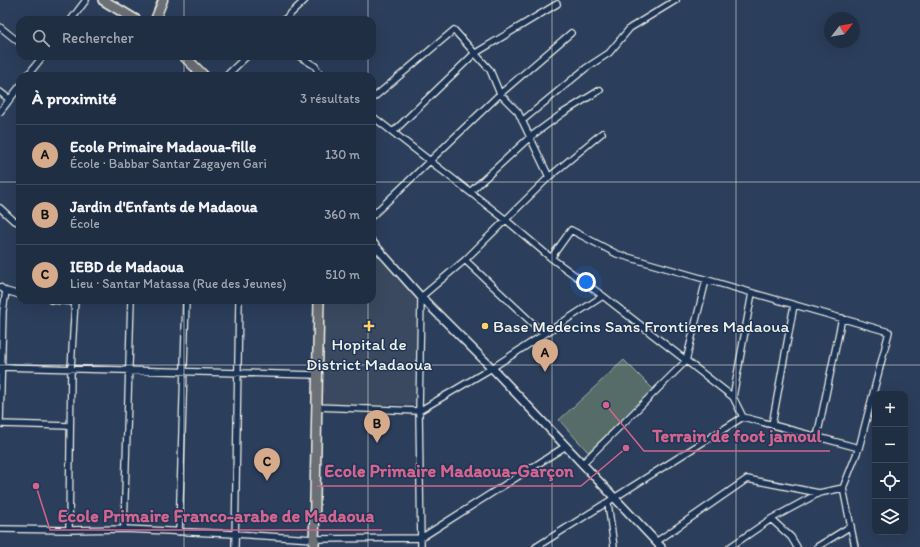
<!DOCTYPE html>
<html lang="fr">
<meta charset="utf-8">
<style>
body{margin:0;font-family:Itim,sans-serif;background:#28364b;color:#f1f3f6}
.controls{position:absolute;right:12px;bottom:12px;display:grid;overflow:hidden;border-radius:8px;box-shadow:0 4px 16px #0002}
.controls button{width:36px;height:36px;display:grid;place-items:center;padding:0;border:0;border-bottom:1px solid #3d4a5d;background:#202e44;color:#f1f3f6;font:20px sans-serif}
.compass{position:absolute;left:824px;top:12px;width:36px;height:36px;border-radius:50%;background:#202e44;box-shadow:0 4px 16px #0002;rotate:59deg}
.you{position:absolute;left:586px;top:282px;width:14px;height:14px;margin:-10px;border:3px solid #fff;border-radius:50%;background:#1a73e8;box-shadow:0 0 0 6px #1a73e833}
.badge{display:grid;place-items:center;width:26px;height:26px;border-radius:50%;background:#d6ab8b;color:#111;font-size:13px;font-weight:700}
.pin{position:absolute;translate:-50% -33px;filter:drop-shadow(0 1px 2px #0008)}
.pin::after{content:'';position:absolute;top:21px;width:14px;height:12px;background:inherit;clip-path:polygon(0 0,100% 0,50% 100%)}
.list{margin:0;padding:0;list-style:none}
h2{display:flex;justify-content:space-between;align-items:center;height:52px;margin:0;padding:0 16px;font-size:17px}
h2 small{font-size:13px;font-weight:400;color:#a2a8b2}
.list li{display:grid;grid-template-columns:26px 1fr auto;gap:12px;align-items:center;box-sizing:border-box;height:60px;padding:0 16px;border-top:1px solid #3d4a5d}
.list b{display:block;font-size:15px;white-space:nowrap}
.list p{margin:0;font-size:13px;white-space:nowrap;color:#a2a8b2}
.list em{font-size:13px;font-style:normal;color:#a2a8b2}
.icon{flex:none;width:22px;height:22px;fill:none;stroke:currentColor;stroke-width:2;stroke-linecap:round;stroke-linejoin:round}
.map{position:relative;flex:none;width:920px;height:547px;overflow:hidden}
.search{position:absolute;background:#202e44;box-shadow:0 4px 16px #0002;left:16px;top:16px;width:360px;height:44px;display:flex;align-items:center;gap:10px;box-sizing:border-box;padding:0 14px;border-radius:12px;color:#a2a8b2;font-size:15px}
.panel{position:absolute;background:#202e44;box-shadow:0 4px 16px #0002;left:16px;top:72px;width:360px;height:232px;border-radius:12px}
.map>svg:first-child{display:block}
</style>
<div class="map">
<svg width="920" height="547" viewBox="0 0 920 547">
<rect width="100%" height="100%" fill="#2b3e5b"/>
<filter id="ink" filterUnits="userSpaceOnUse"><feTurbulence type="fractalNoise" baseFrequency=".025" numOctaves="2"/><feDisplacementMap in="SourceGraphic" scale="8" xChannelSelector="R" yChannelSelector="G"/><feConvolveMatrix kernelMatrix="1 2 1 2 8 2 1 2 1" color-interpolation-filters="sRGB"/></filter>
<g filter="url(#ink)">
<path fill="#3b4960" d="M372,250L417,297L415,404L320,405L322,300H372Z"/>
<path fill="#556c68" stroke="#a4aea8" d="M624,360L654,390L588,452L559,420Z"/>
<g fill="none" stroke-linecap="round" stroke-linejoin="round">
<g stroke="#f4f1e8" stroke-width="8">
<path id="minor" d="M71,20L86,0
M284,20L305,0
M0,27L20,43
M299,56L315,66L321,76
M27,76L43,56
M226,76L247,56
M0,92L9,99
M372,99L454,30L490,70L500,94L518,112L549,177
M0,112L20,86
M372,116L506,220L551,258L603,296L733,397L743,417
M522,121L586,68L609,53L630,28L676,0
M393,132L474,54L557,4
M470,192L530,137L563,113L600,90
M0,208L13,220L20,223
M372,216L500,94L571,33
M551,258L571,230L617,254L889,332L859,448L843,488L855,547
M465,260L544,334
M0,287L6,291L20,295
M51,300L75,302
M0,367L317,375
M733,397L752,293
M316,407L419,411L492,368L603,296
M0,423L3,311L6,291
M0,424L70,426
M772,425L794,305
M817,437L842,318
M582,464L686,361L706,280
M608,503L614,547
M771,519L791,537L797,547
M0,529L69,530L124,529L235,534L314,539L421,538L566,446
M124,529L131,300
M69,530L71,369L75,300
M179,532L186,300
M656,542L747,479L819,493
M235,547L239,300
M421,547L419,411L421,297L465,260L549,177L602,133
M536,547L743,417L859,448
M730,547L771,519L819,493L843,488
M817,547L851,526"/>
</g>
<g stroke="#f4f1e8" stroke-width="10">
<path id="tertiary" d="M372,242L421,297L492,368L661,547"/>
</g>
<g stroke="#f4f1e8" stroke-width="11">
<path id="primary" d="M155,20L163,0"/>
</g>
<g stroke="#f4f1e8" stroke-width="12">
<path id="trunk" d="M103,0L136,20
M184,56L204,76
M314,547L319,300"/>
</g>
<use href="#minor" stroke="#1d3557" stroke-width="5.5"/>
<use href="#tertiary" stroke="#1d3557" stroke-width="7"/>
<use href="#primary" stroke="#6b7074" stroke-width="8"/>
<use href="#trunk" stroke="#6b7074" stroke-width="9"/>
</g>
</g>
<path fill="none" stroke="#f4f1e8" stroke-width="1" stroke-opacity="0.55" d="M184,0V20M368,0V20M552,0V547M736,0V547M184,56V76M368,56V76M0,182H20M372,182H920M184,300V547M368,300V547M0,365H920"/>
<g fill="#ffd166" stroke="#1d3557" stroke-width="1.5">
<path d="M367 320h4v4h4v4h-4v4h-4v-4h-4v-4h4z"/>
<circle cx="485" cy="326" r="4"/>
</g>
<g text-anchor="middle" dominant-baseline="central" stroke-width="3" stroke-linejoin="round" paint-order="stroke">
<g font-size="17" fill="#f4f1e8" stroke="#1d3557" text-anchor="start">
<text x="493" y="326">Base Medecins Sans Frontieres Madaoua</text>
<text x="369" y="344" text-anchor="middle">Hopital de<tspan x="369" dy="20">District Madaoua</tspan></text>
</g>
</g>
<path fill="none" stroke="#d4648c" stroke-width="1.5" d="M606 405L644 451H830M626 448L581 486H317M36 486L50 530H382"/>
<g fill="#d4648c" stroke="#1d3557" stroke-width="1.5">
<circle cx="606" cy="405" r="4"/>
<circle cx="626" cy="448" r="4"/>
<circle cx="36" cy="486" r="4"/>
</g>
<g font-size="18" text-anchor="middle" font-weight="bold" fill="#d4648c" stroke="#1d3557" stroke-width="3" stroke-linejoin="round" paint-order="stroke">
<text x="737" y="442">Terrain de foot jamoul</text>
<text x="449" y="477">Ecole Primaire Madaoua-Garçon</text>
<text x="216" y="522">Ecole Primaire Franco-arabe de Madaoua</text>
</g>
</svg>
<div class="controls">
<button>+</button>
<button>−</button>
<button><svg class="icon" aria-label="locate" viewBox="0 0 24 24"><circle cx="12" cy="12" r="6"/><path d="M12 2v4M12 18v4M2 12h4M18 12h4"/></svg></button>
<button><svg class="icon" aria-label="layers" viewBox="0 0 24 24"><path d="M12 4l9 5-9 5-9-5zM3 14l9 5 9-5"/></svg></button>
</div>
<svg class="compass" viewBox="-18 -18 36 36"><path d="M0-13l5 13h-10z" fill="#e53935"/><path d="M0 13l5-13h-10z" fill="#a2a8b2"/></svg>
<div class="you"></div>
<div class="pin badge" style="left:545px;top:372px">A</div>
<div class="pin badge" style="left:377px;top:443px">B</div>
<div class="pin badge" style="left:267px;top:481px">C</div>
<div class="search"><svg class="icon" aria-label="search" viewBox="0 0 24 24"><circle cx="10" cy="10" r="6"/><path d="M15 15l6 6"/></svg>Rechercher</div>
<section class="panel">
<h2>À proximité<small>3 résultats</small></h2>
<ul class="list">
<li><span class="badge">A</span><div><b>Ecole Primaire Madaoua-fille</b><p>École · Babbar Santar Zagayen Gari</p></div><em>130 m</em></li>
<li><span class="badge">B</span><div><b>Jardin d'Enfants de Madaoua</b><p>École</p></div><em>360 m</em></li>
<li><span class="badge">C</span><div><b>IEBD de Madaoua</b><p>Lieu · Santar Matassa (Rue des Jeunes)</p></div><em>510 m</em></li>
</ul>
</section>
</div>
